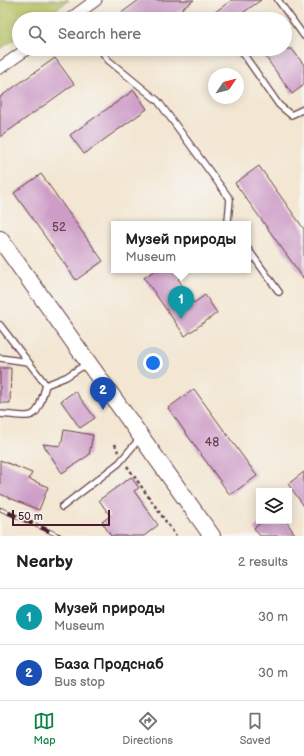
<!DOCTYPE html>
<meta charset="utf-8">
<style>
body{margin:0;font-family:"Balsamiq Sans",sans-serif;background:#f2f2f2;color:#202124}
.controls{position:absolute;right:12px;bottom:12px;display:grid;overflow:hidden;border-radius:0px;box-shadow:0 2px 10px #0003}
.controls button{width:36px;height:36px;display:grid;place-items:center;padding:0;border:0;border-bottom:1px solid #e0e0e0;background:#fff;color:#202124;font:20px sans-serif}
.compass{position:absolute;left:208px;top:68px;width:36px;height:36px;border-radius:50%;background:#fff;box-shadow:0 2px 10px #0003;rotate:55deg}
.scale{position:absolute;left:12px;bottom:10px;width:98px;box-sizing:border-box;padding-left:4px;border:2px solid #4a1f2b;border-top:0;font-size:11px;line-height:14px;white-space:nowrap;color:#4a1f2b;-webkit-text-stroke:3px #f6f6f2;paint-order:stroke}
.you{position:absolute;left:153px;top:363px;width:14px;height:14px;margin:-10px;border:3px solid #fff;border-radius:50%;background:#1a73e8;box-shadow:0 0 0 6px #1a73e833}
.badge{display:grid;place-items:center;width:26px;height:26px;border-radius:50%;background:#0b8043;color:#fff;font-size:13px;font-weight:700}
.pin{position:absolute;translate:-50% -33px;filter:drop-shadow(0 1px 2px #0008)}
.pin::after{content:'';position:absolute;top:21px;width:14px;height:12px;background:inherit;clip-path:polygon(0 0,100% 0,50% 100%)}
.popup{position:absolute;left:111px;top:221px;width:140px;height:52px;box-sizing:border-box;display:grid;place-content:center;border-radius:0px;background:#fff;filter:drop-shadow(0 1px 3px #0005);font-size:13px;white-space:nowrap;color:#757577}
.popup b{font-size:15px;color:#202124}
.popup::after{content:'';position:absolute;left:50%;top:100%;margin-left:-8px;border:8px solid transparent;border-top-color:#fff}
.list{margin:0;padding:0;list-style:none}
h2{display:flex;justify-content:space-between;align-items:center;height:52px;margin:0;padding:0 16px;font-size:17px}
h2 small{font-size:13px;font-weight:400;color:#757577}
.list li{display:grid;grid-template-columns:26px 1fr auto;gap:12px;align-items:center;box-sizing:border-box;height:56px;padding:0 16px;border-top:1px solid #e0e0e0}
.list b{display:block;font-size:15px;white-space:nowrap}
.list p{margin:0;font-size:13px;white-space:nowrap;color:#757577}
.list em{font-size:13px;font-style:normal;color:#757577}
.icon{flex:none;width:22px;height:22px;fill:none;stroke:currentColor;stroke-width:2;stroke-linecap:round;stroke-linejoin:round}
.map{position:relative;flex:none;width:304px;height:536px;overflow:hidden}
.search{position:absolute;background:#fff;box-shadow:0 2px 10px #0003;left:12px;right:12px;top:12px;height:44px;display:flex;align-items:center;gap:10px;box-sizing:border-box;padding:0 14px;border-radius:22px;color:#757577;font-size:15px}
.sheet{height:164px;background:#fff}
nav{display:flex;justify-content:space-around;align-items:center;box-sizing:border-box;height:56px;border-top:1px solid #e0e0e0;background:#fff;font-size:11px;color:#757577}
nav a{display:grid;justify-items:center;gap:2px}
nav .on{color:#0b8043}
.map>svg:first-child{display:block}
</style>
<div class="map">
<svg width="304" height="536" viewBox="0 0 304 536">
<rect width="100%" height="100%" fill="#f6f6f2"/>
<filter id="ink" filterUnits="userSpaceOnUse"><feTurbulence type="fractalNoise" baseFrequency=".025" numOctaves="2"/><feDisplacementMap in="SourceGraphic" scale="8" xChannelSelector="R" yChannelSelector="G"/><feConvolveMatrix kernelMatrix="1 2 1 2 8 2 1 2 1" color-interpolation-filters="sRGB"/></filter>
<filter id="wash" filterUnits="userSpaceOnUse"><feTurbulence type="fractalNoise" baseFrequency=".012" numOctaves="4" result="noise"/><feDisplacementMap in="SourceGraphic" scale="16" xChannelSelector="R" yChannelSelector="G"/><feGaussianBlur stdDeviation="0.9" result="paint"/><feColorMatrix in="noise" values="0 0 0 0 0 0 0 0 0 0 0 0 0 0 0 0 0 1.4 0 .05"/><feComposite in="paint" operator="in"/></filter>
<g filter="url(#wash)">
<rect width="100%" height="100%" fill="#f3e6d2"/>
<path fill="#b5c264" stroke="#807048" d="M0,0H69L43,19H19V36L0,49Z"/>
<g id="blocks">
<path fill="#cd9cc7" d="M139,0H194L168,19H113Z
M232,0H261L234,19H205Z
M260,49H292L304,65V85L292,94Z
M55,58L74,84L0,137V97Z
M134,90L147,109L84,154L70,135Z
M259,166L304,229V279L235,183Z
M41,174L103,261L76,280L14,193Z
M155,270H191L178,279L194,303L205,295L217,313L185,336L144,278Z
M0,368H11L10,403H0Z
M194,389L257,476L230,495L168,408Z
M75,391L95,418L80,428L61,401Z
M64,430L93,435L89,455L62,473L43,444L61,446Z
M0,460L32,473L29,479L48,487L39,510L0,494Z
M304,472V506L288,484Z
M131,477L139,488L134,491L158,525L144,536H111L102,522L110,516L99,500Z
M264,521H286L296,536H260L254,528Z"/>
</g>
</g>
<g filter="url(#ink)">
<use href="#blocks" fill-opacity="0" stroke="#633d44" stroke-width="1"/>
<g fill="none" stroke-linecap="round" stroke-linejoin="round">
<g stroke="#633d44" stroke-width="8">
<path id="lane" d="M278,0L304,36
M100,49L108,60L158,101L230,199L228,221L230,224
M240,49L279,105L291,115L304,109
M248,249L279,292
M0,325L46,385L66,377L88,363
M0,358L28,362
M0,414C37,417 35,422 46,385
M62,507L119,463L140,438"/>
</g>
<g stroke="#633d44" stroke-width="13">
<path id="street" d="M70,19L96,0
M0,68L27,49"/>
</g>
<g stroke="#633d44" stroke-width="18">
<path id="secondary" d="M0,239L212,536"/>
</g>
<path stroke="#633d44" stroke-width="2.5" stroke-dasharray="3 3" stroke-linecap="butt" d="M115,444L118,452
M127,466L176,536"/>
<use href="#lane" stroke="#fff" stroke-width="5.5"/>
<use href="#street" stroke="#fff" stroke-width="11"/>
<use href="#secondary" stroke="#fff" stroke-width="16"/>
<g stroke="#4a1f2b" stroke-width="4.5">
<path id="rail" d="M0,509L60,536"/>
</g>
<use href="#rail" stroke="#f6f6f2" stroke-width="3" stroke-dasharray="9" stroke-linecap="butt"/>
</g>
</g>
<g text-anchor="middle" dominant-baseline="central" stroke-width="4" stroke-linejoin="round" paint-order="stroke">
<g font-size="12" fill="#6b3e52">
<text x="59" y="227">52</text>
<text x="212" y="442">48</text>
</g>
</g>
</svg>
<div class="controls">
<button><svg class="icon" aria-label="layers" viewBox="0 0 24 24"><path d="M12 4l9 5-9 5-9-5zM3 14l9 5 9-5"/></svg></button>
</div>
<svg class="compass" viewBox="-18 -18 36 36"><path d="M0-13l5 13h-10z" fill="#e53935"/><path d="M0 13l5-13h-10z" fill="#757577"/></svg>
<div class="scale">50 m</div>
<div class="you"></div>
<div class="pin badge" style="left:181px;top:319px;background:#0f9aa8">1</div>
<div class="popup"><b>Музей природы</b>Museum</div>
<div class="pin badge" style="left:103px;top:410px;background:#1a4fb4">2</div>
<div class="search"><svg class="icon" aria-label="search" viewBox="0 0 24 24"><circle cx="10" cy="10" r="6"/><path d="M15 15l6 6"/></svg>Search here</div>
</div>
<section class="sheet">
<h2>Nearby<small>2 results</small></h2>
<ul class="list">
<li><span class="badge" style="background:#0f9aa8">1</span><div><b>Музей природы</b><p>Museum</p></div><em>30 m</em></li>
<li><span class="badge" style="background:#1a4fb4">2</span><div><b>База Продснаб</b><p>Bus stop</p></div><em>30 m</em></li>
</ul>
</section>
<nav>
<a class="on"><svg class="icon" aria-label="map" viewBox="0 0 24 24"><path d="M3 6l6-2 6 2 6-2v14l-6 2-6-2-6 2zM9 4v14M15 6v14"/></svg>Map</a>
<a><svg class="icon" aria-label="directions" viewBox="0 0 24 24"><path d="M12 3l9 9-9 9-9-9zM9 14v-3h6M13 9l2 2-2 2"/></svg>Directions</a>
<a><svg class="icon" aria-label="saved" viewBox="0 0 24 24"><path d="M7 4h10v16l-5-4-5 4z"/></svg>Saved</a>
</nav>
